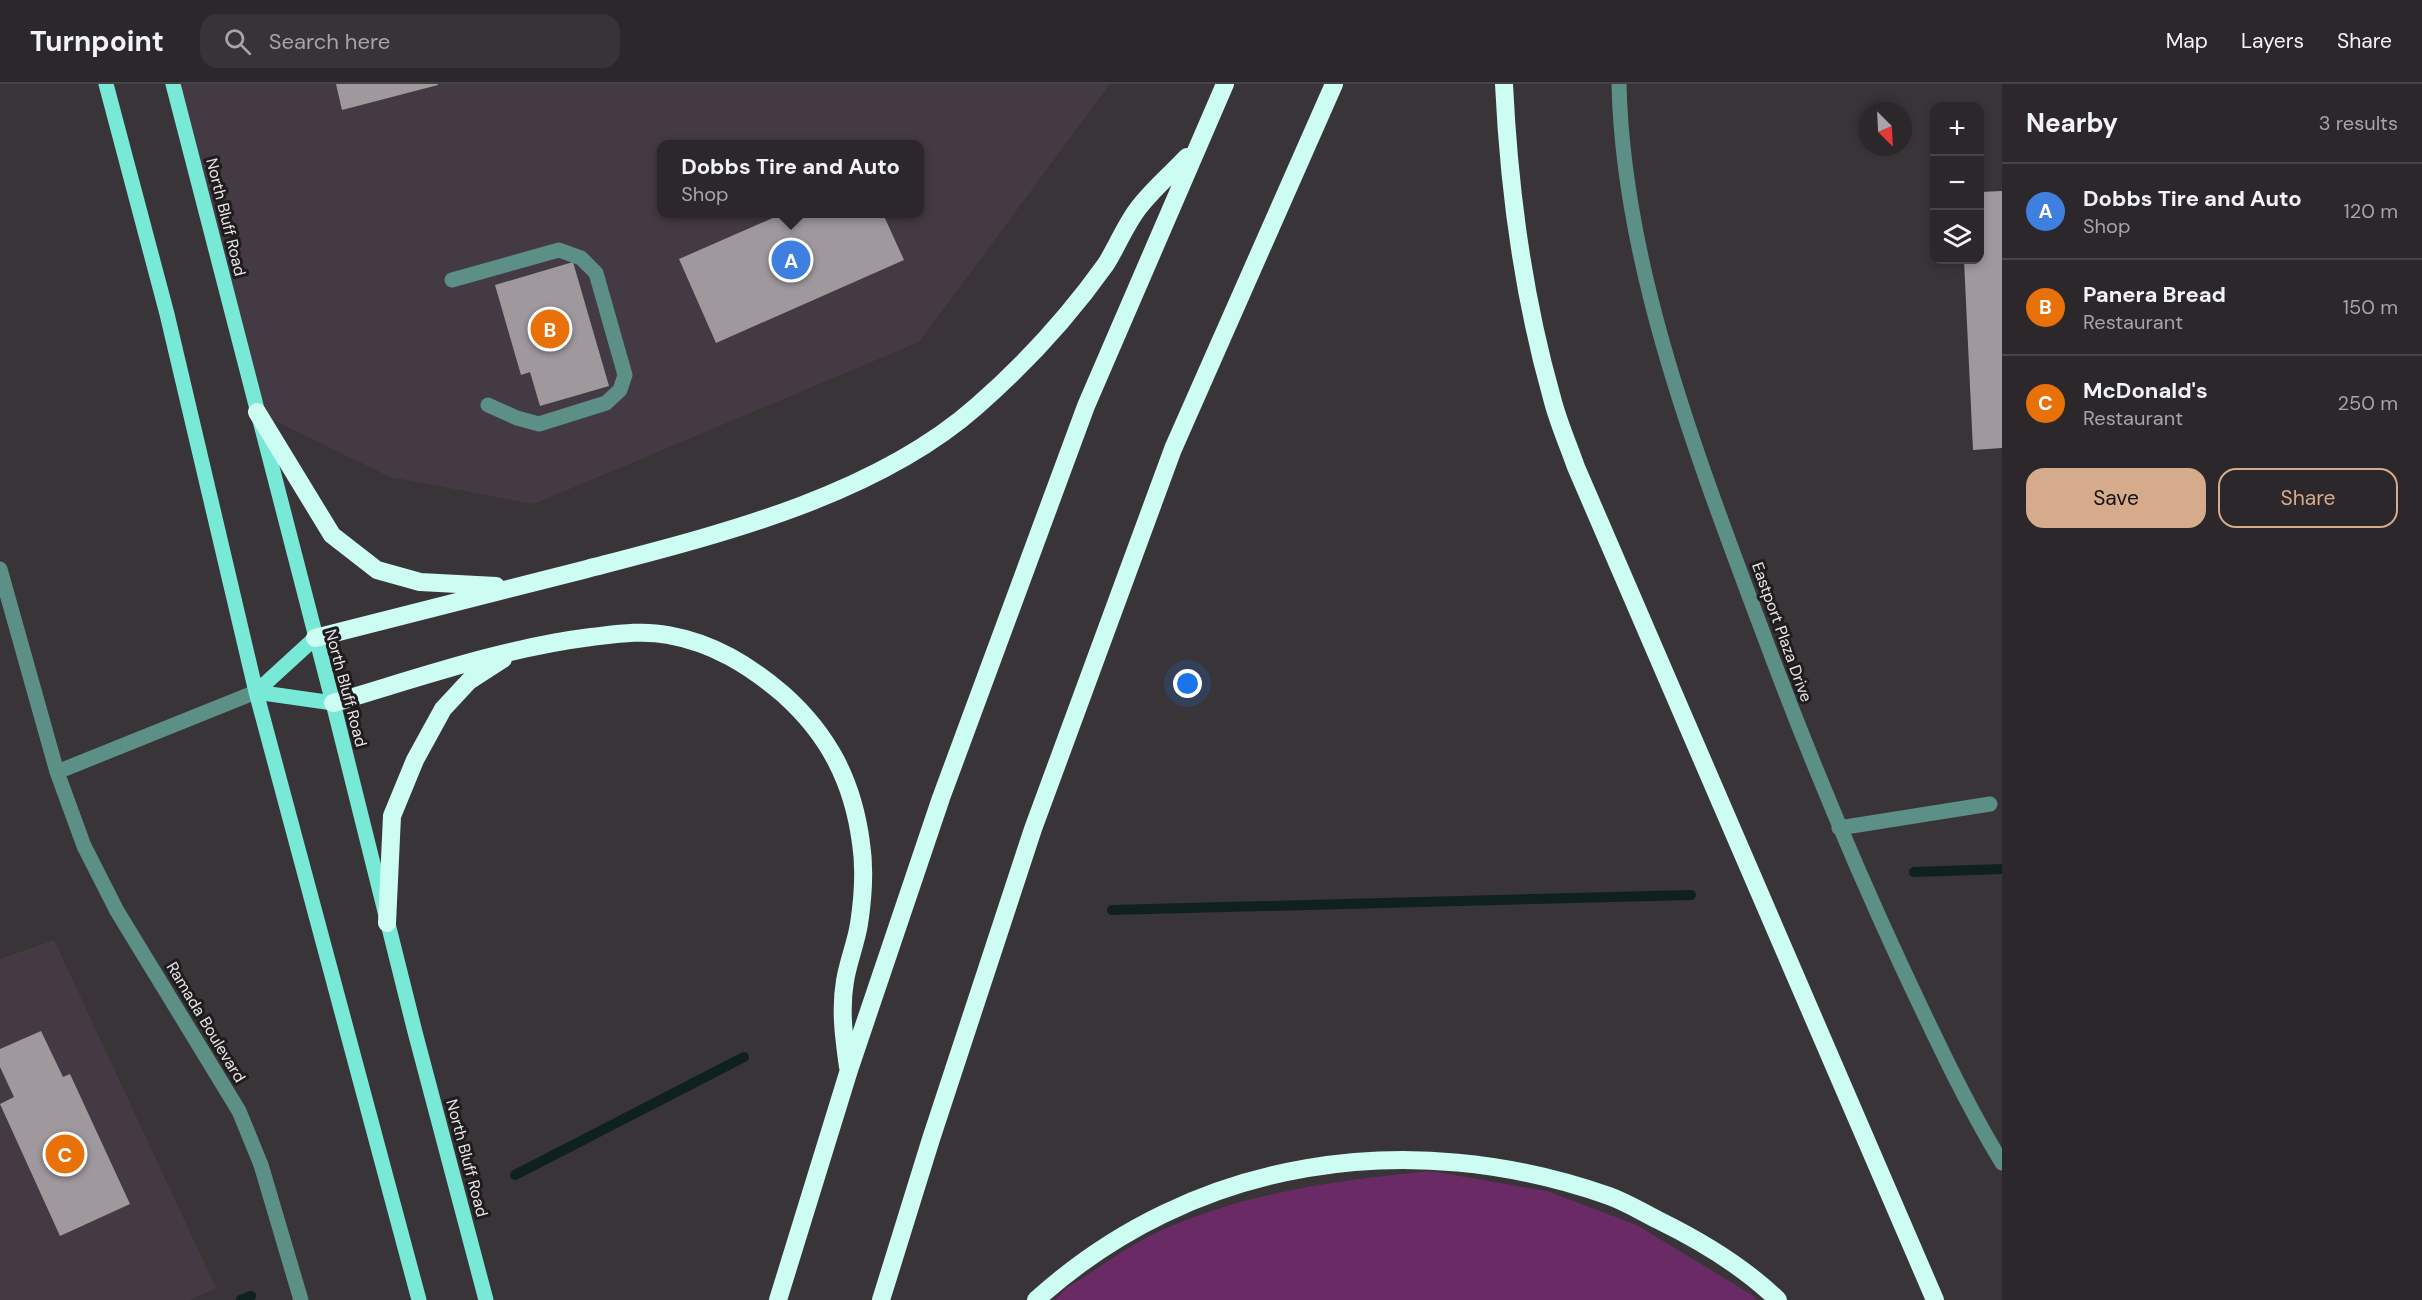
<!DOCTYPE html>
<meta charset="utf-8">
<style>
body{margin:0;font-family:"DM Sans",sans-serif;background:#373336;color:#f1f3f6}
.controls{position:absolute;right:18px;top:18px;display:grid;overflow:hidden;border-radius:12px;box-shadow:0 3px 9px #0003}
.controls button{width:54px;height:54px;display:grid;place-items:center;padding:0;border:0;border-bottom:2px solid #474447;background:#2b272a;color:#f1f3f6;font:30px sans-serif}
.compass{position:absolute;left:1858px;top:18px;width:54px;height:54px;border-radius:50%;background:#2b272a;box-shadow:0 3px 9px #0003;rotate:156deg}
.you{position:absolute;left:1188px;top:600px;width:21px;height:21px;margin:-15px;border:4px solid #fff;border-radius:50%;background:#1a73e8;box-shadow:0 0 0 9px #1a73e833}
.badge{display:grid;place-items:center;width:39px;height:39px;border-radius:50%;background:#d6ab8b;color:#fff;font-size:20px;font-weight:700}
.pin{position:absolute;translate:-50% -50%;border:3px solid #fff;box-shadow:0 2px 6px #0006}
.popup{position:absolute;left:657px;top:56px;width:267px;height:78px;box-sizing:border-box;display:grid;place-content:center;border-radius:12px;background:#2b272a;filter:drop-shadow(0 2px 4px #0005);font-size:20px;white-space:nowrap;color:#a6a5a8}
.popup b{font-size:22px;color:#f1f3f6}
.popup::after{content:'';position:absolute;left:50%;top:100%;margin-left:-12px;border:12px solid transparent;border-top-color:#2b272a}
.list{margin:0;padding:0;list-style:none}
h2{display:flex;justify-content:space-between;align-items:center;height:78px;margin:0;padding:0 24px;font-size:26px}
h2 small{font-size:20px;font-weight:400;color:#a6a5a8}
.list li{display:grid;grid-template-columns:39px 1fr auto;gap:18px;align-items:center;box-sizing:border-box;height:96px;padding:0 24px;border-top:2px solid #474447}
.list b{display:block;font-size:22px;white-space:nowrap}
.list p{margin:0;font-size:20px;white-space:nowrap;color:#a6a5a8}
.list em{font-size:20px;font-style:normal;color:#a6a5a8}
.actions{display:flex;gap:12px;padding:18px 24px}
.actions a{flex:1;padding:14px 0;border:2px solid #d6ab8b;border-radius:18px;text-align:center;font-size:21px;color:#d6ab8b}
.actions .main{background:#d6ab8b;color:#111}
.icon{flex:none;width:33px;height:33px;fill:none;stroke:currentColor;stroke-width:2;stroke-linecap:round;stroke-linejoin:round}
.map{position:relative;flex:none;width:2002px;height:1216px;overflow:hidden}
header{display:flex;align-items:center;gap:36px;box-sizing:border-box;height:84px;padding:0 30px;background:#2b272a;border-bottom:2px solid #474447}
header strong{font-size:28px}
nav{display:flex;gap:33px;margin-inline-start:auto;font-size:21px}
.search{width:420px;height:54px;background:#373336;display:flex;align-items:center;gap:15px;box-sizing:border-box;padding:0 21px;border-radius:18px;color:#a6a5a8;font-size:22px}
main{display:flex}
aside{flex:1;background:#2b272a}
.map>svg:first-child{display:block}
</style>
<header>
<strong>Turnpoint</strong>
<div class="search"><svg class="icon" aria-label="search" viewBox="0 0 24 24"><circle cx="10" cy="10" r="6"/><path d="M15 15l6 6"/></svg>Search here</div>
<nav><a>Map</a><a>Layers</a><a>Share</a></nav>
</header>
<main>
<div class="map">
<svg width="2002" height="1216" viewBox="0 0 2002 1216">
<rect width="100%" height="100%" fill="#393438"/>
<path fill="#443a43" fill-rule="evenodd" d="M165,0H1110L919,258L534,420L390,393L257,328ZM662,60H920V130H662Z
M54,856L216,1204L190,1216H0V875Z"/>
<path fill="#692a65" d="M1431,1087L1547,1107L1637,1141L1752,1211L1757,1216H1055L1066,1204C1097,1186 1127,1162 1160,1147C1246,1108 1339,1096 1431,1087Z"/>
<g fill="none" stroke-linecap="round" stroke-linejoin="round">
<path stroke="#0e211e" stroke-width="10" d="M1914,788L2002,785
M1112,826L1691,811
M515,1091L744,973
M241,1216L251,1212"/>
</g>
<path fill="#9f999e" d="M336,0H438V1L342,26Z
M2002,107V364L1973,366L1964,176H1980V108Z
M782,130H883L904,176L716,259L679,175Z
M573,178L609,302L540,322L530,288L521,291L495,201Z
M41,947L63,993L70,990L130,1120L60,1152L0,1020L14,1013L0,983V965Z"/>
<g fill="none" stroke-linecap="round" stroke-linejoin="round">
<path stroke="#5c8f86" stroke-width="15" d="M1619,0C1623,182 1697,372 1760,541C1803,657 1850,771 1902,883C1933,949 1964,1016 2002,1079
M452,196L559,166L581,174L596,189L625,291L620,306L606,319L539,340L517,334L488,321
M0,485L57,688L84,762L117,827L239,1027L261,1081L301,1216
M57,688L256,608
M1839,744L1990,720"/>
<path stroke="#77e9d6" stroke-width="15" d="M106,0L167,230L256,608L419,1216
M173,0L333,619L415,948L486,1216
M256,608L315,554
M256,608L333,619"/>
<path stroke="#ccfcf2" stroke-width="18" d="M1504,0C1509,106 1523,212 1552,314C1558,338 1568,360 1576,383L1935,1216
M257,328L332,451L377,486L420,498L496,502
M315,554C405,531 496,508 587,485C717,451 874,413 977,322C1025,280 1069,232 1106,180C1118,161 1126,139 1140,122C1154,104 1172,89 1187,73
M333,619C418,594 503,564 591,553C617,550 643,546 668,551C713,559 749,581 783,610C829,651 853,698 861,759C865,785 863,814 859,840C856,859 848,878 845,897C840,926 844,954 848,983
M387,839L392,732L415,676L443,625L469,597L503,575
M778,1216L849,986L941,714L1086,322L1225,0
M881,1216L931,1055L1033,745L1173,365L1334,0
M1036,1216C1194,1073 1410,1042 1609,1112C1626,1118 1642,1128 1658,1136C1701,1157 1743,1182 1778,1216"/>
</g>
<g text-anchor="middle" dominant-baseline="central" stroke-width="6" stroke-linejoin="round" paint-order="stroke">
<g font-size="16" fill="#e9e6e8" stroke="#1f1c1e">
<text transform="translate(226 133) rotate(76)">North Bluff Road</text>
<text transform="translate(1782 548) rotate(70)">Eastport Plaza Drive</text>
<text transform="translate(346 604) rotate(75)">North Bluff Road</text>
<text transform="translate(206 938) rotate(59)">Ramada Boulevard</text>
<text transform="translate(467 1074) rotate(75)">North Bluff Road</text>
</g>
</g>
</svg>
<div class="controls">
<button>+</button>
<button>−</button>
<button><svg class="icon" aria-label="layers" viewBox="0 0 24 24"><path d="M12 4l9 5-9 5-9-5zM3 14l9 5 9-5"/></svg></button>
</div>
<svg class="compass" viewBox="-18 -18 36 36"><path d="M0-13l5 13h-10z" fill="#e53935"/><path d="M0 13l5-13h-10z" fill="#a6a5a8"/></svg>
<div class="you"></div>
<div class="pin badge" style="left:791px;top:176px;background:#3f7fe0">A</div>
<div class="popup"><b>Dobbs Tire and Auto</b>Shop</div>
<div class="pin badge" style="left:550px;top:245px;background:#e8710a">B</div>
<div class="pin badge" style="left:65px;top:1070px;background:#e8710a">C</div>
</div>
<aside>
<h2>Nearby<small>3 results</small></h2>
<ul class="list">
<li><span class="badge" style="background:#3f7fe0">A</span><div><b>Dobbs Tire and Auto</b><p>Shop</p></div><em>120 m</em></li>
<li><span class="badge" style="background:#e8710a">B</span><div><b>Panera Bread</b><p>Restaurant</p></div><em>150 m</em></li>
<li><span class="badge" style="background:#e8710a">C</span><div><b>McDonald's</b><p>Restaurant</p></div><em>250 m</em></li>
</ul>
<div class="actions"><a class="main">Save</a><a>Share</a></div>
</aside>
</main>
